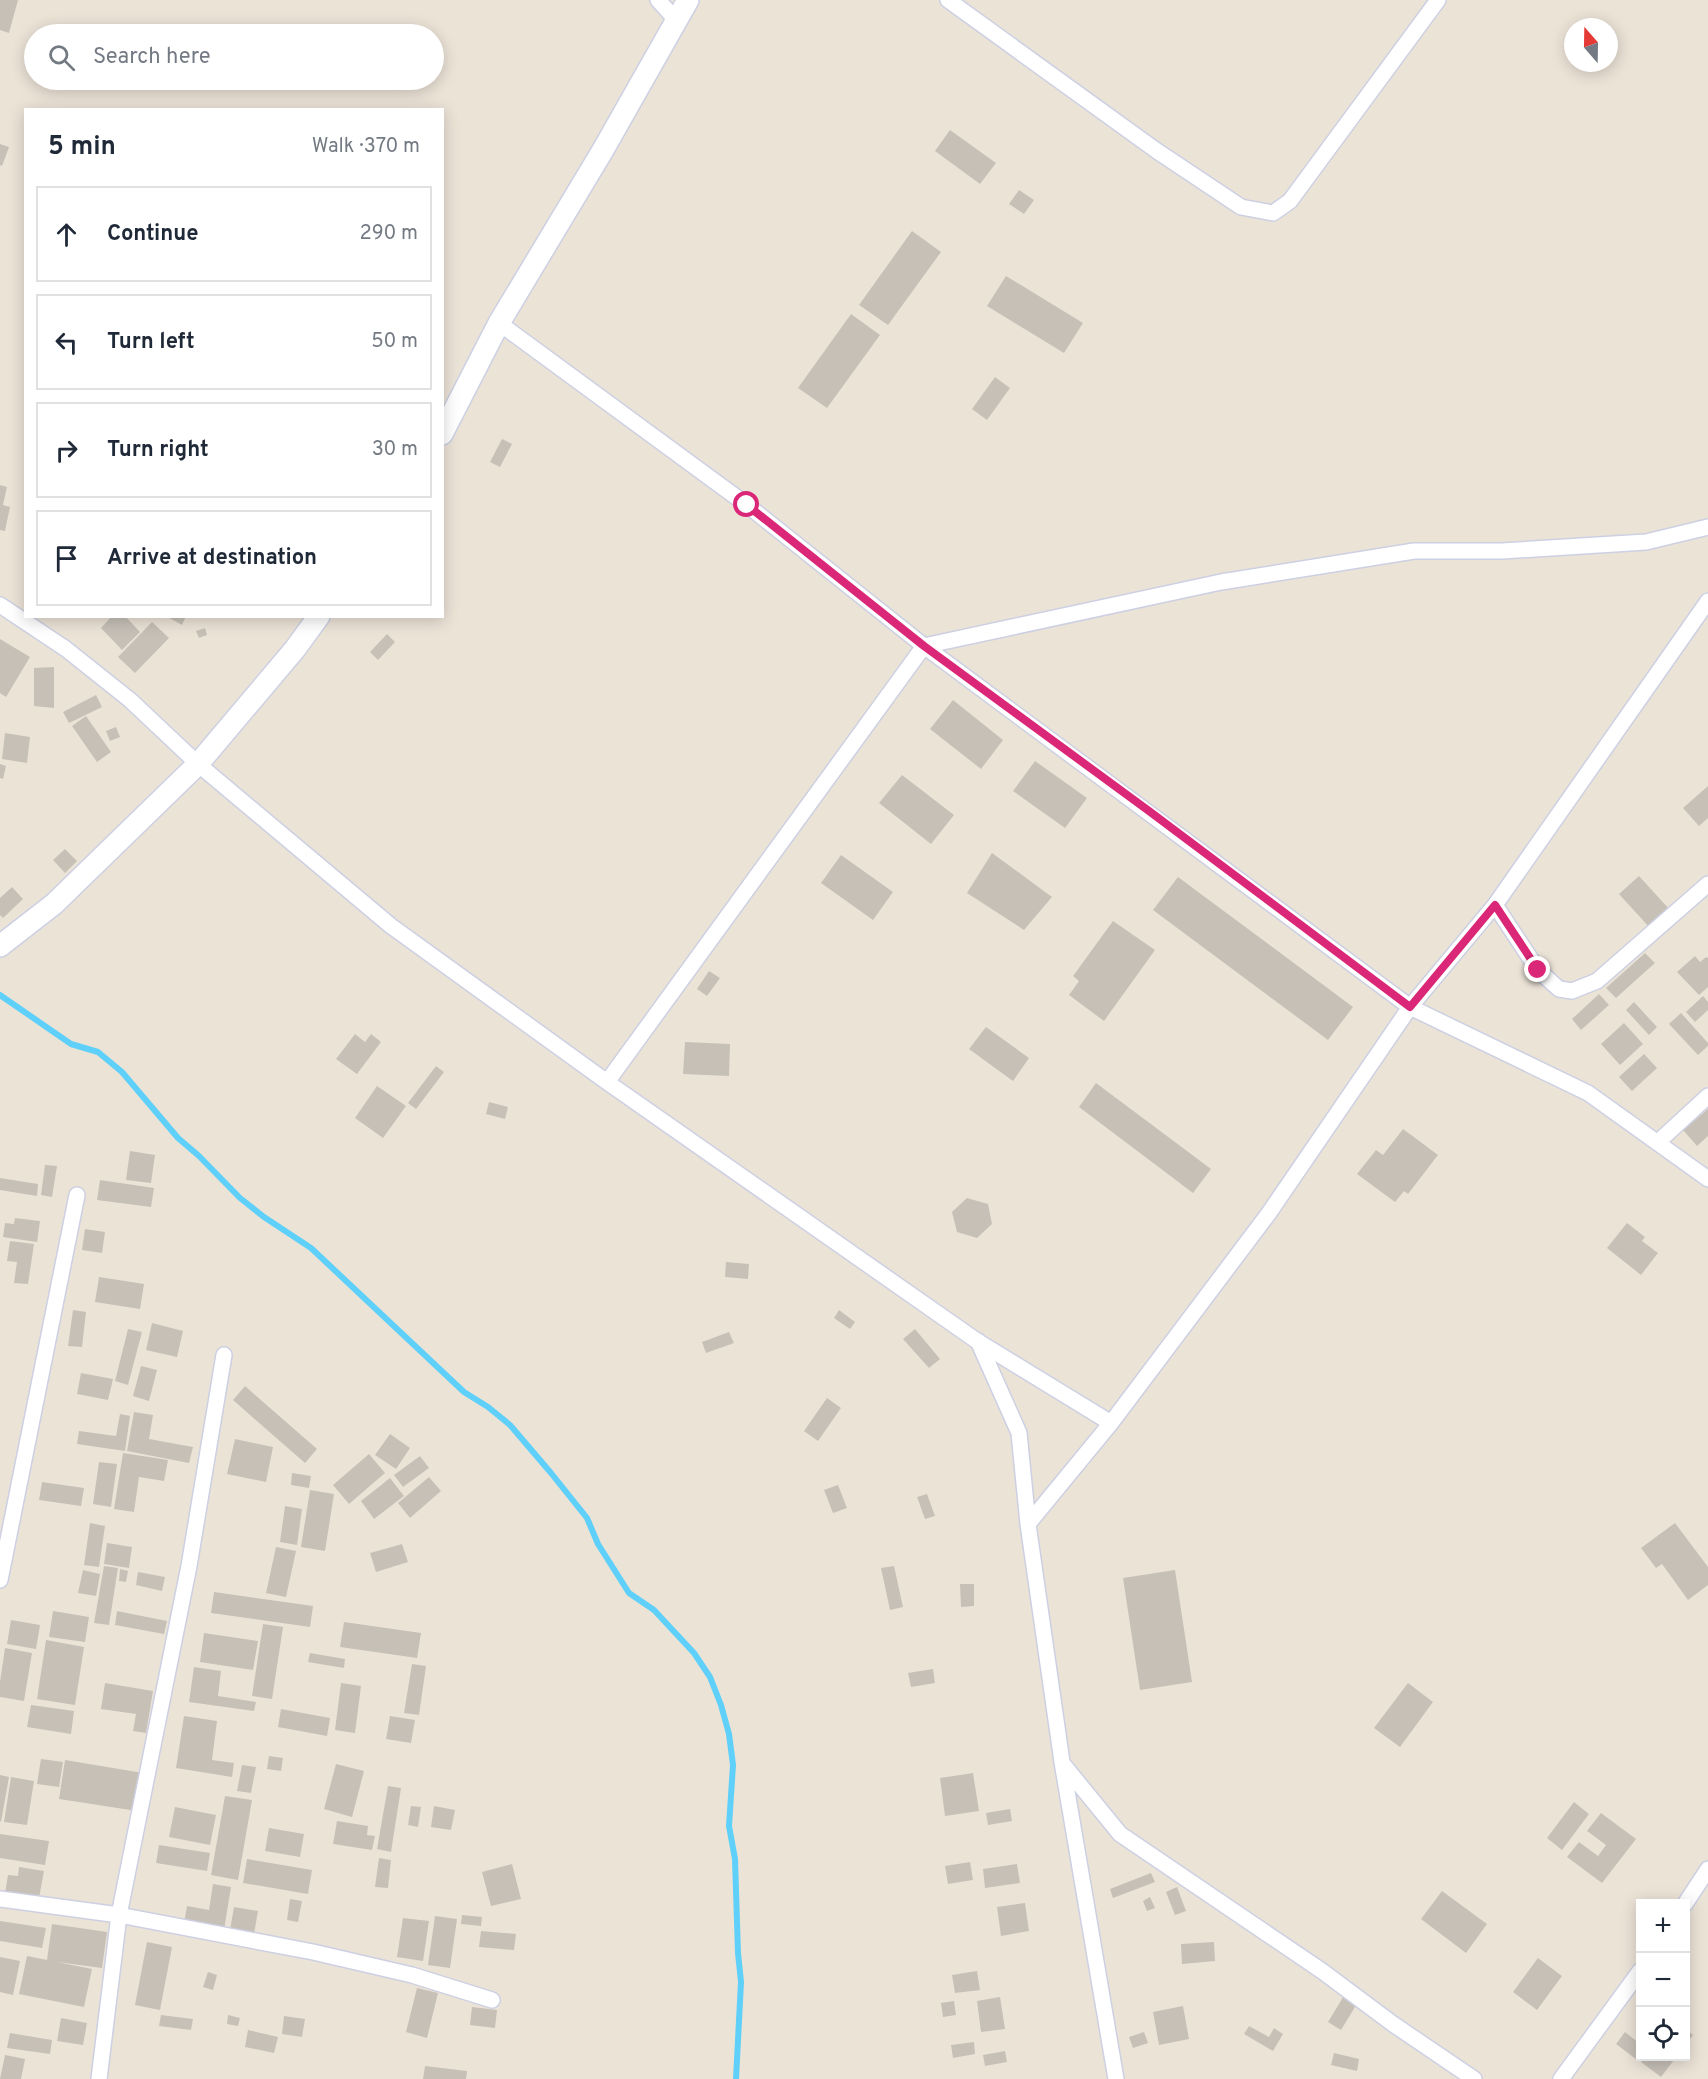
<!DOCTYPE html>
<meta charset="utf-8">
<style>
body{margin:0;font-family:Overpass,sans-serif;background:#f6f6f7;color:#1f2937}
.controls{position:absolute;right:18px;bottom:18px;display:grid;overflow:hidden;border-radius:0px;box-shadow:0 3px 15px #0003}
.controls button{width:54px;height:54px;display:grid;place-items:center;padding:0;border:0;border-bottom:2px solid #e0e1e3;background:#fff;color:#1f2937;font:30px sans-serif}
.compass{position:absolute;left:1564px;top:18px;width:54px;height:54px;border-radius:50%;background:#fff;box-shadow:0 3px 15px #0003;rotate:340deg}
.stop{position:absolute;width:18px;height:18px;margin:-14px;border:4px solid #db2777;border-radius:50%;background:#fff}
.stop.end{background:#db2777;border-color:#fff;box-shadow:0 2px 6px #0008}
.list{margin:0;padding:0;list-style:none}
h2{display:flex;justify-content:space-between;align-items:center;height:78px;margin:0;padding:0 24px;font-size:26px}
h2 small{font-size:20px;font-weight:400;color:#747a83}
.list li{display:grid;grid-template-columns:39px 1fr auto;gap:18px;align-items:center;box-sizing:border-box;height:96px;margin:0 12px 12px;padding:0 12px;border:2px solid #e0e1e3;border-radius:0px}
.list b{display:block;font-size:22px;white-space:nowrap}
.list em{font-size:20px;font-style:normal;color:#747a83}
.icon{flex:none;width:33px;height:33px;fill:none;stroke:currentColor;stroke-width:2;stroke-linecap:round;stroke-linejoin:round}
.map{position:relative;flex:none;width:1708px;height:2079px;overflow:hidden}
.search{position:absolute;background:#fff;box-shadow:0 3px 15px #0003;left:24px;top:24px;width:420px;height:66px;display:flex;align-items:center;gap:15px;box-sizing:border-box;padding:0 21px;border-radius:33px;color:#747a83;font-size:22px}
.panel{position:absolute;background:#fff;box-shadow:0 3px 15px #0003;left:24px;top:108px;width:420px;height:510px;border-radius:0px}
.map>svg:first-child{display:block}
</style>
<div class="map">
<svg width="1708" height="2079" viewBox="0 0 1708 2079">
<rect width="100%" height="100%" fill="#ece3d7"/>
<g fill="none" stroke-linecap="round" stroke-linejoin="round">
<path stroke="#5fd0f9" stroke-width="6" d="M0,995L71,1044L98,1052L122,1072L178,1138L199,1156L240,1198L264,1217L311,1248L464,1392L488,1407L510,1425L551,1473L587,1518L598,1544L629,1593L654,1610L694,1653L710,1677L721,1705L729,1734L733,1765L729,1826L735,1859L738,1953L741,1982L736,2079"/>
</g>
<path fill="#c6c0b7" d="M0,0H18L9,33L0,30Z
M950,130L996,163L980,184L935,151Z
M0,144L9,147L2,166L0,165Z
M1019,190L1034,200L1024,214L1009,204Z
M912,231L941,252L888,325L859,305Z
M1006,276L1083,323L1064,353L987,306Z
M851,314L880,335L827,408L798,388Z
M995,377L1010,388L987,420L972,409Z
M502,439L512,444L500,467L490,462Z
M0,485L7,487L3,505L10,507L5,531L0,530Z
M112,616H125L140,632L122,650L101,628Z
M166,616H186L182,625Z
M152,622L169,638L135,673L118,657Z
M205,628L207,635L199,638L196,631Z
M387,634L395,642L378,660L370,652Z
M0,639L30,657L6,697L0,693Z
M54,667V708L34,706V668Z
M96,695L102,707L69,723L63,712Z
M953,700L1003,740L981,769L930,729Z
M86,716L111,752L97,762L72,726Z
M116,727L120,737L110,741L106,731Z
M5,733L30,737L27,763L2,759Z
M1035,761L1087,798L1065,828L1013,791Z
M0,764L6,766L3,779L0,778Z
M902,775L954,815L931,844L879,803Z
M1708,786V818L1699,826L1683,808Z
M65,849L77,861L65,873L53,860Z
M992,853L1052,897L1024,930L967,893Z
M841,855L893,892L873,920L821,883Z
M1639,876L1670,910L1650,928L1619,894Z
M1178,877L1353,1007L1328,1040L1153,910Z
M12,887L23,899L3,918L0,915V898Z
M1113,921L1155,950L1104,1021L1069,995L1079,981L1073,976Z
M1645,953L1655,963L1616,998L1606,988Z
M1695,956L1700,962L1706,957L1708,958V987L1699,995L1677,972Z
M709,971L720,978L707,996L697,989Z
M1599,994L1609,1005L1581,1030L1572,1019Z
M1703,996L1708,1002V1010L1695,1022L1686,1012Z
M1634,1002L1657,1027L1649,1035L1626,1010Z
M1681,1013L1708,1043V1046L1698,1055L1669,1024Z
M1624,1023L1643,1044L1620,1065L1601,1044Z
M986,1027L1029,1058L1013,1081L969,1049Z
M355,1034L365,1042L371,1034L381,1042L357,1074L336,1059Z
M685,1042L730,1044L729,1076L683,1074Z
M1644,1054L1657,1068L1632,1091L1619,1077Z
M436,1066L444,1072L416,1109L408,1103Z
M1096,1083L1211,1169L1193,1193L1079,1107Z
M377,1086L406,1106L383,1138L355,1118Z
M489,1102L508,1107L505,1119L486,1114Z
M1708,1109V1136L1697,1146L1683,1130Z
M1403,1129L1438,1155L1408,1194L1404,1191L1395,1202L1357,1174L1376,1150L1383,1155Z
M130,1151L155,1155L151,1183L126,1180Z
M45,1165L57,1166L52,1197L41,1195Z
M0,1178L38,1184L37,1196L0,1190Z
M100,1180L154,1188L151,1207L97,1200Z
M967,1198L988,1204L992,1224L977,1238L957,1232L952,1212Z
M15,1218L40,1221L37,1242L3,1237L5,1223L14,1224Z
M1627,1223L1645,1237L1642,1241L1658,1253L1641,1275L1607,1248Z
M85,1229L105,1232L102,1253L82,1250Z
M10,1241L34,1244L28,1284L14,1283L17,1262L7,1261Z
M726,1262L749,1264L748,1279L725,1277Z
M99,1277L144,1284L140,1309L95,1302Z
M73,1310L86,1312L82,1347L68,1346Z
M839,1310L855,1322L850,1329L834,1318Z
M152,1323L183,1331L177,1357L146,1350Z
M128,1329L142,1332L128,1385L115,1381Z
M915,1329L940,1359L929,1368L903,1339Z
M729,1332L734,1343L706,1353L702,1342Z
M141,1366L157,1370L149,1401L133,1396Z
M81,1373L113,1379L108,1400L77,1394Z
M245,1386L317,1449L305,1463L233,1400Z
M827,1398L841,1408L818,1441L804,1431Z
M134,1412L153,1415L149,1439L193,1447L189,1463L127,1451Z
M120,1414L130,1416L125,1451L77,1444L79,1431L116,1436Z
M390,1434L410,1448L396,1469L375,1455Z
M235,1439L273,1447L266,1482L227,1474Z
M123,1453L168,1460L164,1481L139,1477L134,1512L114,1509Z
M369,1454L385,1473L349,1504L333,1485Z
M420,1456L429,1468L403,1487L394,1475Z
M99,1462L117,1464L111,1507L93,1504Z
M292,1473L311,1476L309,1488L291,1485Z
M429,1477L441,1491L410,1518L398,1503Z
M390,1478L404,1496L374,1519L361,1501Z
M42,1482L84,1488L81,1506L39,1500Z
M838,1485L847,1508L833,1513L824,1490Z
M310,1490L334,1494L325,1551L301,1547Z
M927,1494L935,1516L925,1519L917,1497Z
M285,1506L302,1509L297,1545L280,1542Z
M90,1523L105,1526L99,1567L84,1565Z
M1675,1523L1708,1567V1585L1688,1600L1662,1564L1656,1568L1641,1548Z
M107,1543L132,1547L129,1568L104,1564Z
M402,1544L408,1562L376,1572L370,1553Z
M276,1547L296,1551L286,1597L266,1593Z
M104,1566L118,1568L109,1625L94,1623Z
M894,1566L903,1607L890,1610L881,1568Z
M120,1569L128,1571L126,1582L119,1581Z
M83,1570L100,1574L96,1596L78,1593Z
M1175,1570L1192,1682L1140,1690L1123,1578Z
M138,1572L165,1577L162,1591L136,1585Z
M960,1584H974V1606L961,1607Z
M214,1592L313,1606L310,1627L211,1613Z
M53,1611L89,1617L85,1642L49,1637Z
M117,1611L167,1621L164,1634L115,1625Z
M11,1620L40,1625L36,1649L7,1644Z
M344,1622L421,1633L417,1658L340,1647Z
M263,1624L283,1627L272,1699L252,1696Z
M204,1633L258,1641L253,1670L200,1662Z
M46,1640L84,1647L75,1705L37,1699Z
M5,1648L32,1653L24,1701L0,1697V1682Z
M310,1653L345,1659L344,1668L308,1662Z
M412,1664L426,1666L419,1715L404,1713Z
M194,1667L221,1671L218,1696L256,1702L254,1711L189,1702Z
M933,1669L935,1683L911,1687L908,1673Z
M105,1683L153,1691L146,1733L133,1731L136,1714L101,1709Z
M341,1683L361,1686L355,1733L335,1730Z
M1408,1683L1433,1702L1400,1747L1374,1728Z
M31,1705L74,1711L71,1734L27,1727Z
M281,1709L330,1718L327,1736L278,1727Z
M184,1716L217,1721L212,1760L234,1763L232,1777L176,1768Z
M390,1716L415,1720L411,1743L386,1739Z
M269,1756L283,1758L281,1771L267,1769Z
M41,1759L63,1762L59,1787L37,1784Z
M65,1760L143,1773L137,1811L59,1799Z
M336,1764L364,1771L352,1817L324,1809Z
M242,1765L256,1767L251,1793L237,1791Z
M973,1773L979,1811L945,1816L940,1778Z
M0,1775L9,1777L1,1822L0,1821Z
M11,1777L34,1781L27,1825L4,1822Z
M388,1786L401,1788L391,1852L377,1849Z
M225,1796L252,1800L238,1880L211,1875Z
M1574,1802L1589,1814L1562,1850L1547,1838Z
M411,1806L421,1807L418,1827L408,1825Z
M434,1806L455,1810L451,1830L431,1827Z
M175,1807L216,1815L210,1845L169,1837Z
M1010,1809L1012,1821L988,1825L986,1813Z
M1601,1813L1636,1839L1602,1883L1567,1857L1579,1842L1598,1856L1606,1845L1587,1831Z
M337,1821L368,1826L367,1835L375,1836L372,1850L333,1844Z
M269,1828L304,1834L300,1857L265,1851Z
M0,1834L49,1841L45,1865L0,1858Z
M159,1845L210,1853L207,1871L156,1863Z
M379,1858L391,1860L388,1888L375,1887Z
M247,1859L312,1870L308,1894L243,1883Z
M970,1862L973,1880L948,1884L945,1866Z
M512,1864L521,1899L491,1906L482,1872Z
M1017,1864L1020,1883L985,1888L983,1869Z
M19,1867L44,1871L39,1898L5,1893L8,1875L18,1876Z
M1151,1873L1155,1882L1113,1898L1110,1889Z
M213,1884L231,1887L224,1930L184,1923L187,1906L209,1910Z
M1177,1887L1186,1911L1175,1915L1166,1892Z
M1442,1891L1487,1924L1466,1953L1421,1919Z
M1150,1897L1155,1908L1147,1911L1143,1901Z
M290,1899L302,1901L298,1922L287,1920Z
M1025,1903L1029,1931L1001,1936L997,1907Z
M234,1907L258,1911L254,1934L230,1930Z
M462,1915L482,1917L481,1926L461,1924Z
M435,1916L457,1919L450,1968L428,1965Z
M403,1918L429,1921L423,1961L397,1957Z
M0,1921L46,1928L42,1948L0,1941Z
M52,1924L107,1932L102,1968L57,1962L92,1969L84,2007L19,1994L27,1956L47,1960Z
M481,1931L516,1934L514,1950L479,1947Z
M147,1942L172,1947L160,2010L135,2005Z
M1214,1942L1215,1961L1182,1964L1181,1944Z
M0,1957L20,1961L13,1995L0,1992Z
M1538,1958L1562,1976L1537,2010L1513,1992Z
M977,1971L980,1990L955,1993L952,1975Z
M208,1972L217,1975L213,1990L203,1987Z
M417,1988L438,1993L427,2038L406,2032Z
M1345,1994L1358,2002L1341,2030L1328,2022Z
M1000,1997L1005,2029L981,2032L977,2001Z
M954,2001L956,2015L943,2017L941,2003Z
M1183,2006L1189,2039L1159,2045L1153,2012Z
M472,2007L497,2010L495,2028L470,2025Z
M161,2015L193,2019L191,2030L159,2026Z
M228,2015L240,2018L238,2026L227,2024Z
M284,2016L305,2019L302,2037L282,2034Z
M61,2018L87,2023L83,2045L57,2041Z
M1249,2026L1269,2037L1274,2028L1283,2034L1273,2051L1244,2034Z
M1686,2029L1693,2035L1686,2045Z
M248,2030L278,2037L274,2053L245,2047Z
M1144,2032L1148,2043L1133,2048L1129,2037Z
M1625,2032L1640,2044V2056L1637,2060L1616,2044Z
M10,2033L52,2040L50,2054L7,2048Z
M974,2042L975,2054L953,2058L951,2045Z
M1005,2051L1007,2062L985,2066L983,2055Z
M1334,2053L1359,2059L1357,2071L1331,2065Z
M5,2055L25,2059L21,2079H0Z
M1645,2056H1677L1661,2077L1641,2062Z
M425,2066L467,2071L466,2079H423Z"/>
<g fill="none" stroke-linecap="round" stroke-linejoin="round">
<g stroke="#ccd0e2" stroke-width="18">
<path id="street" d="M658,0L676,20
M948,0L1157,151L1241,207L1273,213L1290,201L1438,0
M499,323L747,505L924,646L1410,1007L1588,1093L1708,1179
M0,605L66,649L130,700L198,764L391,926L607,1082L977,1341L1111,1423
M1495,905L1538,970L1559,989L1572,991L1597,981L1708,884
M607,1082L924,646L1221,582L1414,551H1502L1646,542L1708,527
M1658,1142L1708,1096
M978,1341L1019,1433L1028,1524
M0,1580L77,1195
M1062,1763L1120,1834L1322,1971L1393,2024L1474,2079
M0,1899L119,1915L313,1952L412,1975L492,2000
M1685,1904L1708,1869
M99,2079L119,1915L189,1566L224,1355
M1116,2079L1062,1762L1028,1524L1111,1423L1269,1213L1410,1007L1495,905L1708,601
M1561,2079L1640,1971"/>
</g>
<g stroke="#ccd0e2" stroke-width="24">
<path id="secondary" d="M442,434L499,323L603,150L688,0
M0,946L54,904L198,764L295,649L319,616"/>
</g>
<use href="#street" stroke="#fff" stroke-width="15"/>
<use href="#secondary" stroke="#fff" stroke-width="21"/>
</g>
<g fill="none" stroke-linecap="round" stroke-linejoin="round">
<path stroke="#db2777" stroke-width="8" d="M747,505L924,646L1149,811L1410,1007L1495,905L1538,970"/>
</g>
</svg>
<div class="controls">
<button>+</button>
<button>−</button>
<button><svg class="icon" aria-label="locate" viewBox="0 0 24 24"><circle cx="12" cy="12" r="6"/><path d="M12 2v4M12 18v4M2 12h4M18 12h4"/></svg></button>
</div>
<svg class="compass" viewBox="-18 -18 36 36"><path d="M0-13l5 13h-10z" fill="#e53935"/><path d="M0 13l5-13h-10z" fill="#747a83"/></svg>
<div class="stop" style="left:747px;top:505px"></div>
<div class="stop end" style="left:1538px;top:970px"></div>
<div class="search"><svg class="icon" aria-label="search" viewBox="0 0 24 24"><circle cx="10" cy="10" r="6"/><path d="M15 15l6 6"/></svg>Search here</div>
<section class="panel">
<h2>5 min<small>Walk · 370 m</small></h2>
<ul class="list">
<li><svg class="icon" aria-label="ahead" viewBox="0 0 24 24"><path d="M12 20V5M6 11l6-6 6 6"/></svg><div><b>Continue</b></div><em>290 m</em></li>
<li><svg class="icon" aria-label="left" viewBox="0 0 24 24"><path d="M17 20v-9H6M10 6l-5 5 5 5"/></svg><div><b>Turn left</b></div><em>50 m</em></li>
<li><svg class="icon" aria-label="right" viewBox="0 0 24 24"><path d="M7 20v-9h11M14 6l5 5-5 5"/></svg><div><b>Turn right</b></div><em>30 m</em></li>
<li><svg class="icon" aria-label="arrive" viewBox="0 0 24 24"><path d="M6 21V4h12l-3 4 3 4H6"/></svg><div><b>Arrive at destination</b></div></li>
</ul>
</section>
</div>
